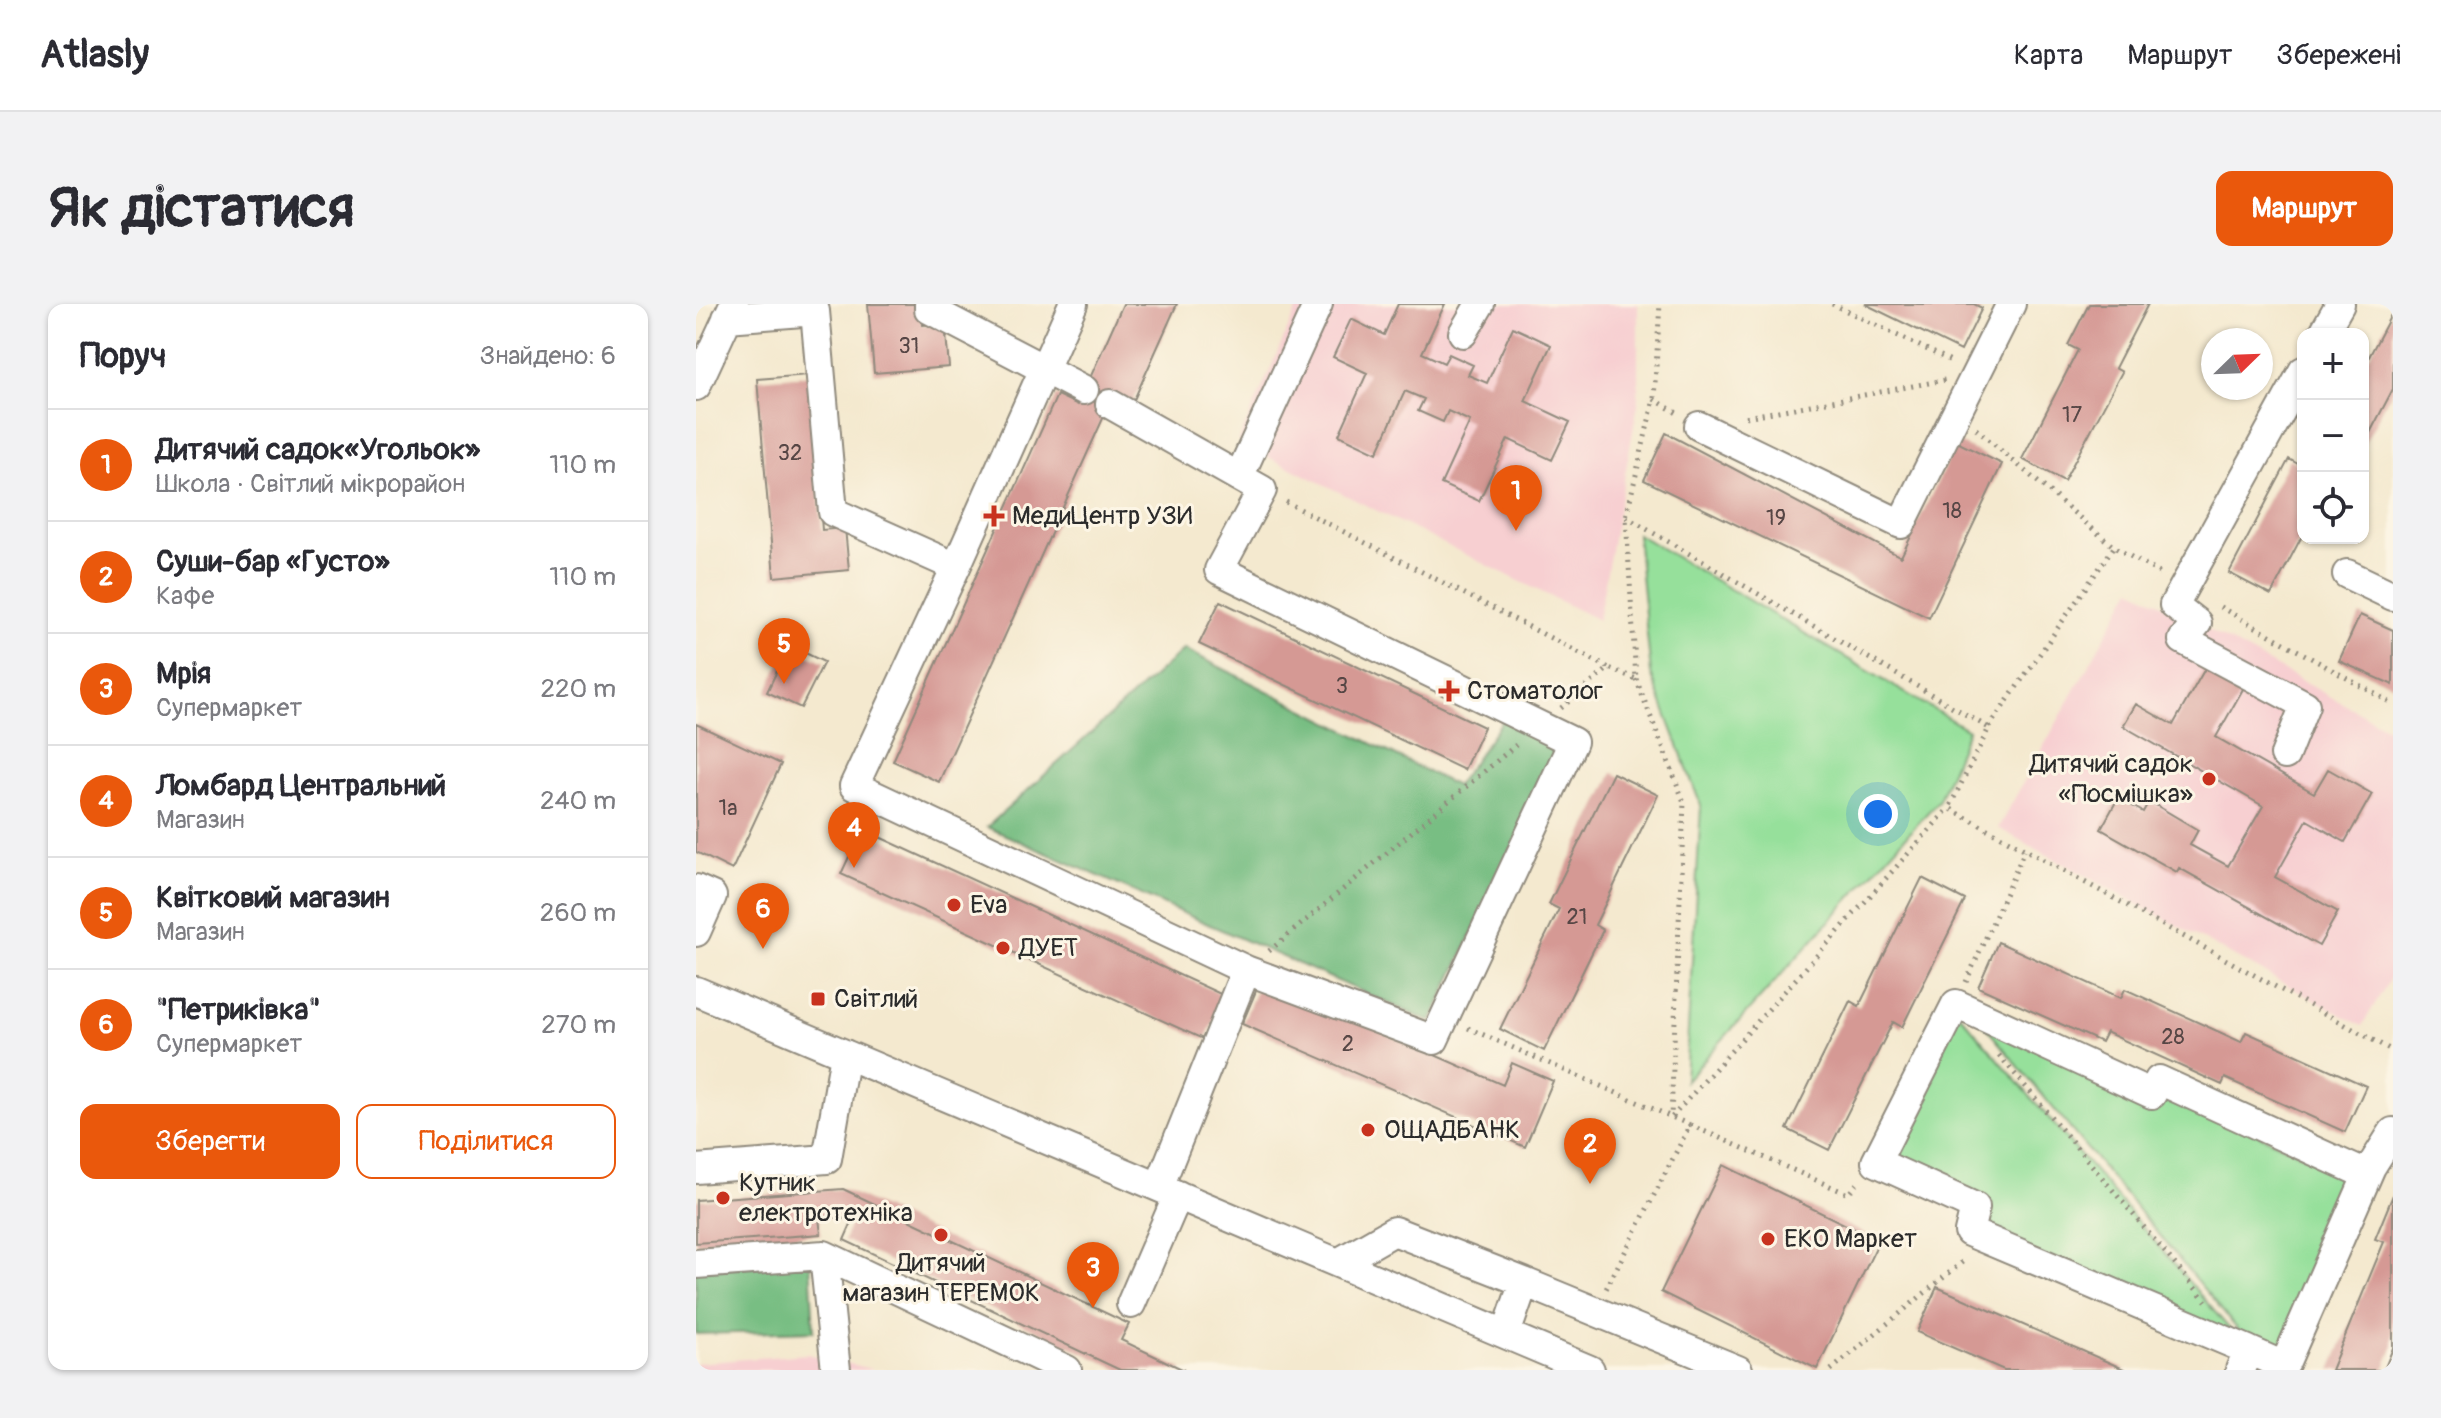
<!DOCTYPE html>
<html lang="uk">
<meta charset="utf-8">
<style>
body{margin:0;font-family:Pangolin,sans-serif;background:#f2f2f3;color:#2b2b33}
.controls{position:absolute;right:24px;top:24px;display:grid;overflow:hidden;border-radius:16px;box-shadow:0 2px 6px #0004}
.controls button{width:72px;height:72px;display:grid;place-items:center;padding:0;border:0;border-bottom:2px solid #e1e1e2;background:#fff;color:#2b2b33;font:40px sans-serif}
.compass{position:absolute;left:1505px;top:24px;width:72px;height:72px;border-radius:50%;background:#fff;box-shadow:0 2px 6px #0004;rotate:67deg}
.you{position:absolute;left:1182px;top:510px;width:28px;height:28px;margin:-20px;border:6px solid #fff;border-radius:50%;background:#1a73e8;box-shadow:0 0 0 12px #1a73e833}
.badge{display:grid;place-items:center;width:52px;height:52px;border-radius:50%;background:#ea580c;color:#fff;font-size:26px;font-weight:700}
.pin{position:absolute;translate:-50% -66px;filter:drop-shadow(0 2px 4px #0008)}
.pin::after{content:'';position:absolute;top:42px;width:28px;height:24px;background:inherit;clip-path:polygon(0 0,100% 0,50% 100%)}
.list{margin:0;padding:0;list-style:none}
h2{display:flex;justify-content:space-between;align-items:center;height:104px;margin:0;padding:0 32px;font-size:34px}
h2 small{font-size:26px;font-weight:400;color:#7c7c81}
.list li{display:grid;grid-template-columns:52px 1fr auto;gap:24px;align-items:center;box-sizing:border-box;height:112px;padding:0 32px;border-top:2px solid #e1e1e2}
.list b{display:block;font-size:30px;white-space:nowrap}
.list p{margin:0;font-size:26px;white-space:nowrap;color:#7c7c81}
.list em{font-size:26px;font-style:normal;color:#7c7c81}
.actions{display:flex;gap:16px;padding:24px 32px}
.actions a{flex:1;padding:18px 0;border:2px solid #ea580c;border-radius:16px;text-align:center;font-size:28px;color:#ea580c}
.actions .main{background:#ea580c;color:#fff}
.icon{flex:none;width:44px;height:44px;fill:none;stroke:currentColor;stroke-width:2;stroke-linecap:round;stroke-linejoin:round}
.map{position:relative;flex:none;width:1697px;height:1066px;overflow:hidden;border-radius:16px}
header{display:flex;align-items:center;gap:48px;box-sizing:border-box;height:112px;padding:0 40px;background:#fff;border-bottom:2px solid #e1e1e2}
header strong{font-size:38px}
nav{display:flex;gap:44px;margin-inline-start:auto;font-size:28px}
.intro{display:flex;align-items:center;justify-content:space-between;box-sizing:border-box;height:192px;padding:0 48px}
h1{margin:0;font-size:56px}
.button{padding:20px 36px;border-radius:16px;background:#ea580c;color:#fff;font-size:28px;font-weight:700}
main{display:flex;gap:48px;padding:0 48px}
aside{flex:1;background:#fff;border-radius:16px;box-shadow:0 2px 6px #0004}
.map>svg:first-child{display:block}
</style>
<header>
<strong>Atlasly</strong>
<nav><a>Карта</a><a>Маршрут</a><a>Збережені</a></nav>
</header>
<div class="intro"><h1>Як дістатися</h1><a class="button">Маршрут</a></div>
<main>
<aside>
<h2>Поруч<small>Знайдено: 6</small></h2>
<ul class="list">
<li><span class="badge">1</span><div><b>Дитячий садок«Угольок»</b><p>Школа · Світлий мікрорайон</p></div><em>110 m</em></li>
<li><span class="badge">2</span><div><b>Суши-бар «Густо»</b><p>Кафе</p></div><em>110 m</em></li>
<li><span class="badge">3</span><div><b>Мрія</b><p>Супермаркет</p></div><em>220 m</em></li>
<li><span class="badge">4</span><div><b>Ломбард Центральний</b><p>Магазин</p></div><em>240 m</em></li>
<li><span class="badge">5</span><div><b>Квітковий магазин</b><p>Магазин</p></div><em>260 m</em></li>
<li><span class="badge">6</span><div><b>&quot;Петриківка&quot;</b><p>Супермаркет</p></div><em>270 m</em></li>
</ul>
<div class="actions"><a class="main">Зберегти</a><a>Поділитися</a></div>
</aside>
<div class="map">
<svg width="1697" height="1066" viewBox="0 0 1697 1066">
<rect width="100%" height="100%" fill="#fcf5e5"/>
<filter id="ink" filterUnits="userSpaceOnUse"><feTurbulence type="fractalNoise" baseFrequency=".0125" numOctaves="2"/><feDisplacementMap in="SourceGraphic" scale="16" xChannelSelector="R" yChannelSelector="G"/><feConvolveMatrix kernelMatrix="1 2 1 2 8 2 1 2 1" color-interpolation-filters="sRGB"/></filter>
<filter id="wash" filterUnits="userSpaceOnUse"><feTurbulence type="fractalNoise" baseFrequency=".006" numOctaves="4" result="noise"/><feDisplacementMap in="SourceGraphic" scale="32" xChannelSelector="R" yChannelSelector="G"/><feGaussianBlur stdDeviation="1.8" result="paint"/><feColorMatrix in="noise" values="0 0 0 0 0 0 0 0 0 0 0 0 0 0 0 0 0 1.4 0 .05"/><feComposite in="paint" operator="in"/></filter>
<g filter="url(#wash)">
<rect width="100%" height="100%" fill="#f4e9cf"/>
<path fill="#f7cfd1" d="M603,0H942V100L902,316L542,138Z
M1436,284L1697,427V669L1666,722L1302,524Z
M111,1050L179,1066H0V1059Z"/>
<path fill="#96e09b" stroke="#608663" stroke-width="2" d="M941,230L1272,426L1243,496L989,777L1005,502L955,370Z
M1261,707L1543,1036L1278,923L1287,901L1183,860Z
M1278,709L1464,785L1661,876L1581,1052L1552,1038Z"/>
<path fill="#78be83" stroke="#527457" stroke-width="2" d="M488,345L760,482L807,416L864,441L735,718L291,523Z
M114,957L118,1027L0,1030V965Z"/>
<g id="blocks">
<path fill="#d59994" d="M172,0H224L226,21L249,20L253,63L178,69Z
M427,0H481L437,98L418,90L243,478L197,457L361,91L382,101Z
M702,0H749L726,49L748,59L753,50L777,61L772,71L791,79L817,23L855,41L829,97L874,118L856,156L812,135L783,197L745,180L774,117L752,107L747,118L722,107L728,95L709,87L681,149L643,131L671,69L637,53L655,15L688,31Z
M1169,0H1278L1286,4L1265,47Z
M1393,0H1452L1419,64L1426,68L1368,177L1326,155L1382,46L1372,41Z
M1697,7V85L1667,142V50L1673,53Z
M113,71L126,226L149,224L153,266L78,273L61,75Z
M970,129L1205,253L1261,138L1306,160L1233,314L948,176Z
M1607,152V230L1575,291L1533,269L1593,155L1602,160Z
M524,297L788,423L768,466L503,340Z
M1664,311L1697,326V381L1643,357Z
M93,341L128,358L105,404L71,388Z
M1515,354L1552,376L1520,433L1618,489L1632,465L1676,490L1649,538L1611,516L1579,573L1642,608L1623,642L1483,564L1481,568L1405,525L1422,494L1447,508L1453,497L1502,526L1494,541L1532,562L1567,502L1427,422L1440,400L1477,421Z
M0,420L85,460L36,566L0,548Z
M917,469L962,491L899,621L907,626L848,747L804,725L863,605L853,600Z
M166,525L529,692L509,736L145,570Z
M1226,574L1269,596L1206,723L1197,718L1133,846L1091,825L1154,697L1163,702Z
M1302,638L1425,694L1429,685L1545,738L1550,728L1670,782L1649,828L1529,774L1526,781L1410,728L1405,738L1282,683Z
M565,675L807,781L816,759L857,777L829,843L546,720Z
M1027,861L1183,937L1121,1065L965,988Z
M147,885L433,1020L425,1036L488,1066H424L148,936L156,918L144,913L123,914L125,930L0,939V896Z
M1697,891V1044L1688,1066H1635L1688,938L1679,935Z
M1241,983L1430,1066H1308L1221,1028Z"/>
</g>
</g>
<g filter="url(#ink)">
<use href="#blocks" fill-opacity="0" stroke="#908a7d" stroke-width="2"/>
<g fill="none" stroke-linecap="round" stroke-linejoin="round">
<g stroke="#908a7d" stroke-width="32">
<path id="minor" d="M233,0V5L388,86
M377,0L260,263L158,482L550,666
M31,14L119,7L137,208L260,263
M767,29L784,0
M1627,30L1644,0
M0,82L38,0
M414,100L566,186L523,266L877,438L738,736L550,666L463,883
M1003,122L1205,220L1315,0
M543,173L622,0
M1651,270L1697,292
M1589,451L1609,401L1487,336L1501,319L1478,301L1607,67
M0,585L16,592L0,628
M0,687L894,1066
M0,865L131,855L149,750
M128,951L140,1066
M642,959L698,927L828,978L810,1030
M0,960L128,951L371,1066
M828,978L1042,1066
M435,1000L482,891
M1552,1046L1273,928L1279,903L1180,858L1260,700L1456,790L1463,776L1671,871
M1544,1066L1552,1046L1588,1062L1675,863L1697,828"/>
</g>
<path stroke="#908a7d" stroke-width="5" stroke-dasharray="2 6" stroke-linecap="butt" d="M1136,0L1257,58
M958,95L981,109
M1050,113L1249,76
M1280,125L1418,243L1467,271
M590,198L913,364
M930,213L1293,424L1253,504L1697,747
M1524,303L1697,400
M940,375L988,498L975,813
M865,404L913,364L940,375L930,213L958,95L964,0
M1293,423L1418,243
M573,647L820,441
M1270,678L1329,546
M772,724L994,821L910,985
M1303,751L1510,997
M976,813L1253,504
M994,821L1152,890L1164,876
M1135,1066L1270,955"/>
<use href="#minor" stroke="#fff" stroke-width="28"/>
</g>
</g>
<g fill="#c8321e" stroke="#fcf5e5" stroke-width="3">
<path d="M294 200h8v8h8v8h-8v8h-8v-8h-8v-8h8z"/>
<path d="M749 375h8v8h8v8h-8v8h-8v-8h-8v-8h8z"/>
<circle cx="1513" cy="475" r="8"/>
<circle cx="258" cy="601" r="8"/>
<circle cx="307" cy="644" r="8"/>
<rect x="114" y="687" width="16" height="16" rx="4"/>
<circle cx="672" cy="826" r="8"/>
<circle cx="27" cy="894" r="8"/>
<circle cx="245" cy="931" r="8"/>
<circle cx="1072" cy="935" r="8"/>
</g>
<g text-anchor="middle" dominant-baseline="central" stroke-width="6" stroke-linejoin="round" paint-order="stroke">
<g font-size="22" fill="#564645">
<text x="213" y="42">31</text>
<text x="1376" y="111">17</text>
<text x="94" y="149">32</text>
<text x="1256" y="207">18</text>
<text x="1080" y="214">19</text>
<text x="646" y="382">3</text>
<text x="32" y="504">1а</text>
<text x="881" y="613">21</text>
<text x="1477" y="733">28</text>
<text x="652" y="740">2</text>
</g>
<g font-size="26" fill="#2b2b2b" stroke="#fcf5e5" text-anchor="start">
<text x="316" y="212">МедиЦентр УЗИ</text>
<text x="771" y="387">Стоматолог</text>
<text x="1497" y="460" text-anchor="end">Дитячий садок<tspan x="1497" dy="30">«Посмішка»</tspan></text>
<text x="274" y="601">Eva</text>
<text x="323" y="644">ДУЕТ</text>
<text x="138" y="695">Світлий</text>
<text x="688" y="826">ОЩАДБАНК</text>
<text x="43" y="879">Кутник<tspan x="43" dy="30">електротехніка</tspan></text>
<text x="1088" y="935">ЕКО Маркет</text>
<text x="245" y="959" text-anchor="middle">Дитячий<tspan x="245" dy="30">магазин ТЕРЕМОК</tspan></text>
</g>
</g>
</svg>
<div class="controls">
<button>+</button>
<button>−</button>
<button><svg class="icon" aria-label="locate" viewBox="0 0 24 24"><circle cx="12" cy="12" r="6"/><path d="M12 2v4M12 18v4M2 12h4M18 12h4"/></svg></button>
</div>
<svg class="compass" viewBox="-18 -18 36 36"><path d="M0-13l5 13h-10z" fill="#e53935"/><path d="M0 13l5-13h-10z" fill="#7c7c81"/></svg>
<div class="you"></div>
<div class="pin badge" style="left:820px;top:227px">1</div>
<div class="pin badge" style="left:894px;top:880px">2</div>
<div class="pin badge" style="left:397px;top:1004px">3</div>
<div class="pin badge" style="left:158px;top:564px">4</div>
<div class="pin badge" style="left:88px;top:380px">5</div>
<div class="pin badge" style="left:67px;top:645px">6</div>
</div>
</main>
